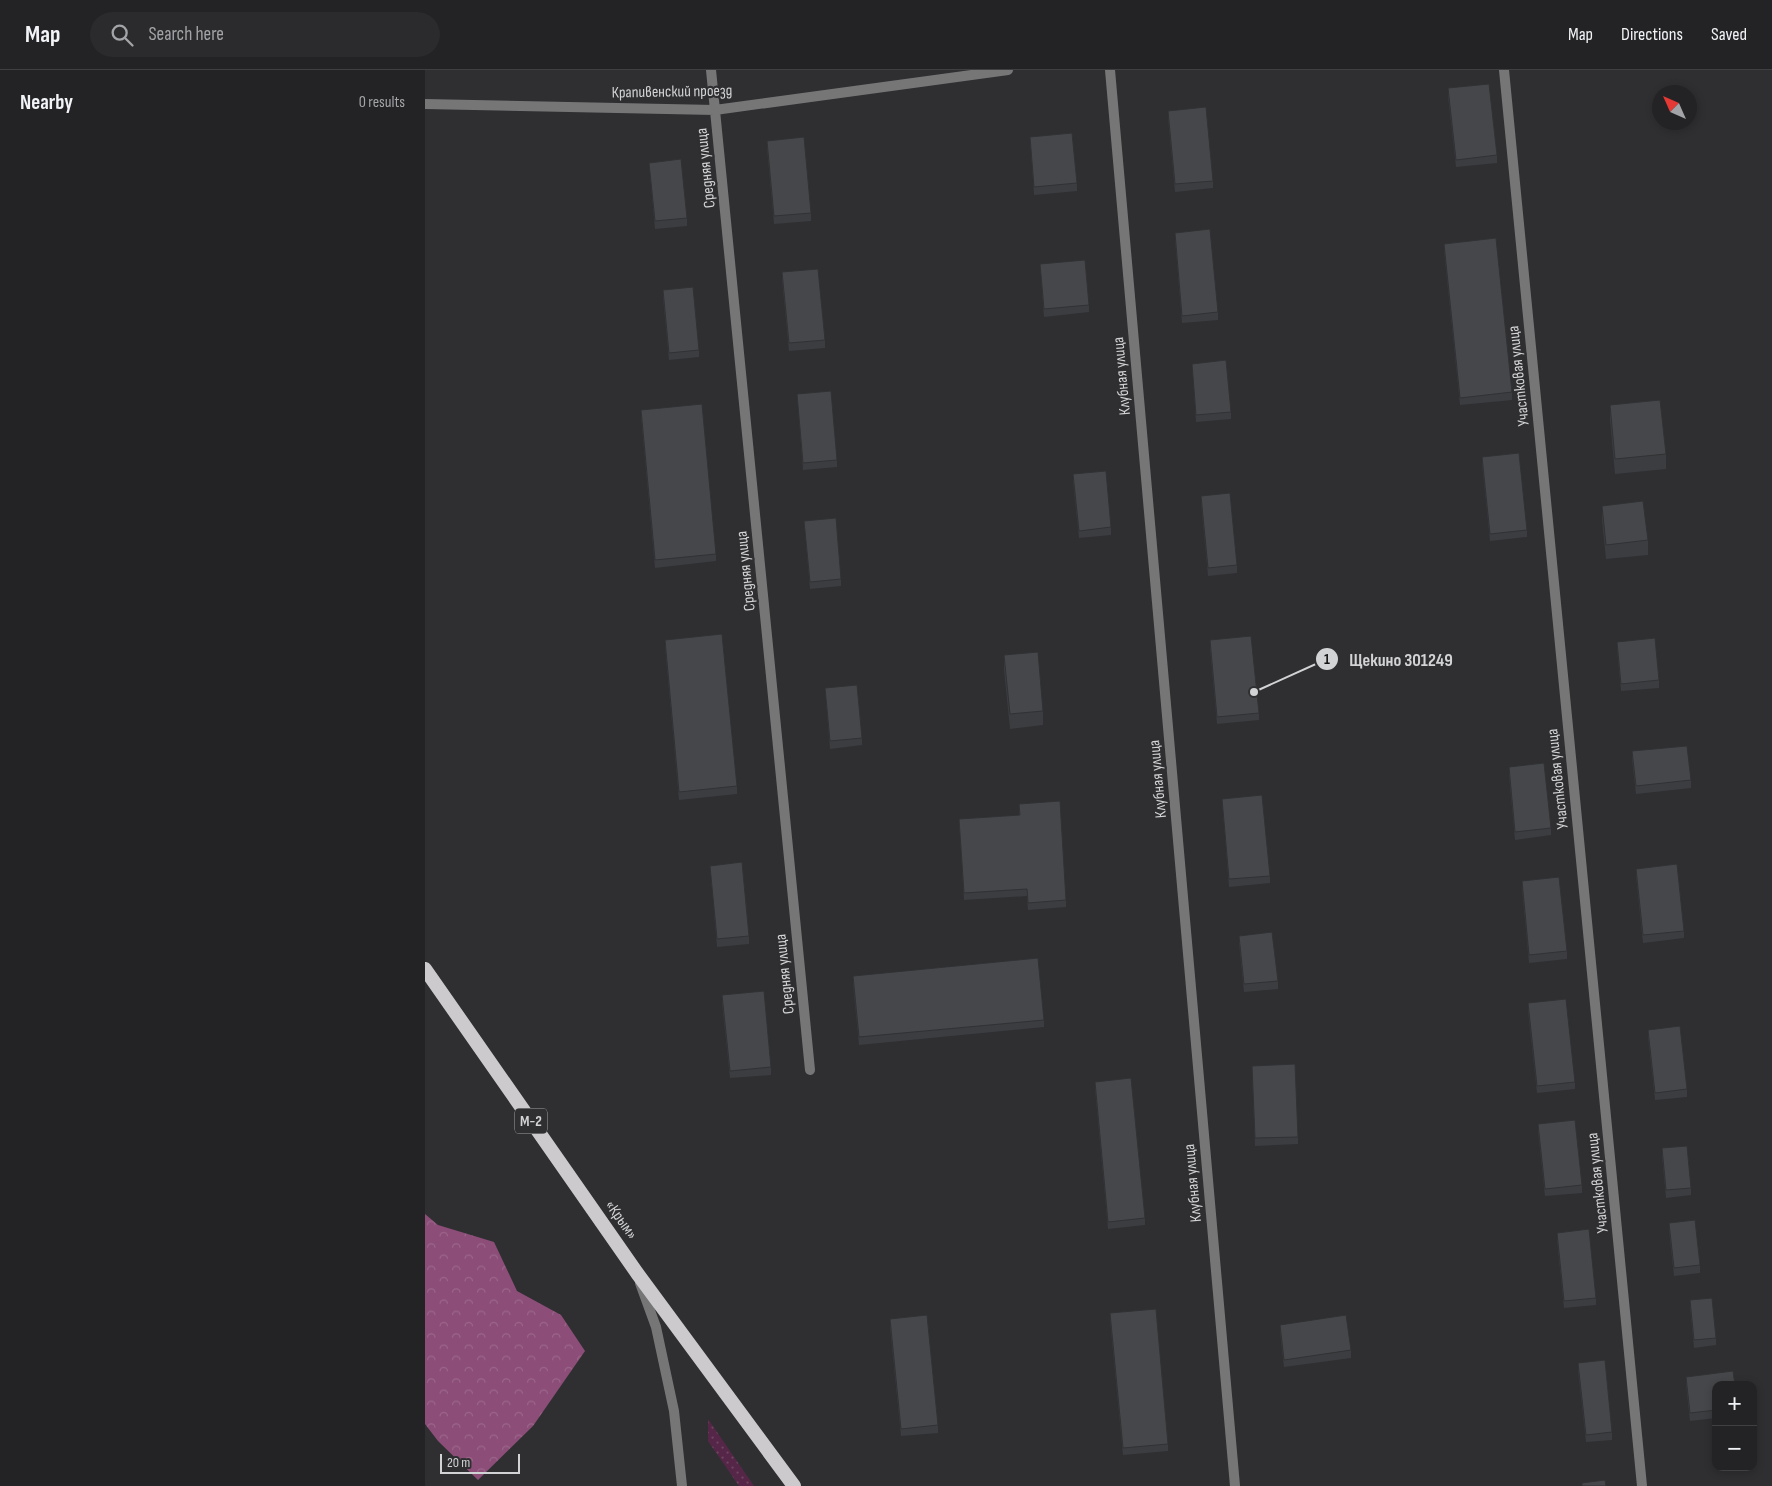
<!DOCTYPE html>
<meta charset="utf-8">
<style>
body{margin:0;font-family:"Sofia Sans Condensed",sans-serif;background:#2b2b2e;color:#f1f3f6}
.controls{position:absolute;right:15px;bottom:15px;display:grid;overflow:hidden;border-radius:10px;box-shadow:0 2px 8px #0003}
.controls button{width:45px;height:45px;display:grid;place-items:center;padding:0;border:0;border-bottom:1px solid #404043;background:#232326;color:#f1f3f6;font:25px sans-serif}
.compass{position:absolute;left:1227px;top:15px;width:45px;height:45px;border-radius:50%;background:#232326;box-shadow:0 2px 8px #0003;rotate:315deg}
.scale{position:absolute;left:15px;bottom:12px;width:80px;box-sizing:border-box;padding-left:5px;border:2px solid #d2d3d5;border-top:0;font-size:14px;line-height:18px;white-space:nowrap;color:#d2d3d5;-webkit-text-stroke:4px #2f2f32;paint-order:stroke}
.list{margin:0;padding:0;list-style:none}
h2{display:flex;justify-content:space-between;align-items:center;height:65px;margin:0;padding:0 20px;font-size:21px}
h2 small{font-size:16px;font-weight:400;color:#a3a4a7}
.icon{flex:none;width:28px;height:28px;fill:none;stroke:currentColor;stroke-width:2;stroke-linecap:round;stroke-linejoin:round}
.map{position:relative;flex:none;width:1347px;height:1416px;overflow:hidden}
header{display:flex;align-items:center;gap:30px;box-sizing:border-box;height:70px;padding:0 25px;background:#232326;border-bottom:1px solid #404043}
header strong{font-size:24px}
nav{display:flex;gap:28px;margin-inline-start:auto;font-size:18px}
.search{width:350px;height:45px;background:#2b2b2e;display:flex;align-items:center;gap:12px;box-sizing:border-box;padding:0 18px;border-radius:28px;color:#a3a4a7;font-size:19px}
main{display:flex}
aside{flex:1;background:#232326}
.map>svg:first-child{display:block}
</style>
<header>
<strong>Map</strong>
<div class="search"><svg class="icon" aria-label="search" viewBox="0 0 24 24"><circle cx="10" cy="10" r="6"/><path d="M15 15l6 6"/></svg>Search here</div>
<nav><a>Map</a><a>Directions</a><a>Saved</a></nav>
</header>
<main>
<aside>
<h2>Nearby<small>0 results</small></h2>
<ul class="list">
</ul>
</aside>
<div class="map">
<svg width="1347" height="1416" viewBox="0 0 1347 1416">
<defs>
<pattern id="grass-dots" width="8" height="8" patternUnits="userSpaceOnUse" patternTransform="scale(1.25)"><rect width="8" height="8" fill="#552647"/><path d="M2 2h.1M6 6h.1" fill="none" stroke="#6d4561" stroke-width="1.8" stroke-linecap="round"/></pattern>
<pattern id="forest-crowns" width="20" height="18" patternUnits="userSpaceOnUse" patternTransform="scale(1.25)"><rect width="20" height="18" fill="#8c4d78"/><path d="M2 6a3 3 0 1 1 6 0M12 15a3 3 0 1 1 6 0" fill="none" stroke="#9b668a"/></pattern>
</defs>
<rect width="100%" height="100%" fill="#2f2f32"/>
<path fill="url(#grass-dots)" d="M283,1349L329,1416H314L283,1371Z"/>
<path fill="url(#forest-crowns)" d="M0,1144L13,1155L69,1172L92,1221L136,1245L160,1281L108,1356L53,1410L13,1371L0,1354Z"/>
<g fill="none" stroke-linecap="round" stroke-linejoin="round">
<path stroke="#777677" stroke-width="10" d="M215,1213L231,1257L249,1341L257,1416"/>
<path stroke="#777677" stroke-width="10" d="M286,0L385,1000
M685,0L810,1416
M1079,0L1217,1416
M0,34L290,40L583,0"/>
<path stroke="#cccacd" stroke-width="14" d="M0,899L212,1203L369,1416"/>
</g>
<path fill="#3b3d40" d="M1023,18L1072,85V93L1031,97L1023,26Z
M743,41L788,111V118L750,122L743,48Z
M605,67L652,113V121L609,125Z
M342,71L386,143V151L349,154L342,78Z
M224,93L262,148V156L230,159Z
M750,163L793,242V250L757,253L750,170Z
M1019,174L1087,322V330L1035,335L1019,181Z
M615,194L664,235V242L619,247Z
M357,202L400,270V278L364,281L357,210Z
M238,220L274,280V287L244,290L238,228Z
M767,294L806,342V349L771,352Z
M372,324L412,390V397L378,400Z
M1185,335L1241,384V399L1190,404L1185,350Z
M216,340L291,484V491L230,498L216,347Z
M1057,387L1102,460V467L1065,471L1057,394Z
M648,404L686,457V465L654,468L648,412Z
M776,426L812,495V503L783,506L776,433Z
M1177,436L1223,470V485L1181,489L1177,450Z
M379,451L416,509V516L385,519Z
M240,570L312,716V724L254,730L240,577Z
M785,570L834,643V650L792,654L785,578Z
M1192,572L1234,610V618L1196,621L1192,579Z
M579,585L618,641V655L585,659L579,600Z
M400,618L437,668V675L405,679Z
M1207,681L1266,710V718L1211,724L1207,689Z
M1084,697L1126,758V765L1090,770L1084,705Z
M797,729L845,806V813L804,817Z
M594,734L641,830V837L603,840L602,826L539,830L534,749L594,745Z
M285,796L324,866V874L292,877Z
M1211,799L1259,861V868L1218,873L1211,806Z
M1097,811L1142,881V889L1104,893L1097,819Z
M814,866L853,911V919L819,922L814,873Z
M428,906L619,950V957L434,975L428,914Z
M297,925L346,997V1005L305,1008L297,933Z
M1103,933L1150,1012V1019L1112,1023L1103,941Z
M1223,960L1262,1019V1027L1230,1030L1223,967Z
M827,1003L873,1067V1074L830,1076Z
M670,1012L720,1148V1155L683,1159L670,1019Z
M1113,1054L1157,1115V1123L1120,1126L1113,1061Z
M1237,1078L1266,1118V1125L1241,1128L1237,1086Z
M1244,1153L1275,1195V1203L1249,1206L1244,1160Z
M1132,1163L1171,1228V1235L1139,1238L1132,1170Z
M1265,1230L1291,1268V1275L1269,1278L1265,1237Z
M685,1243L743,1374V1381L698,1385L685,1250Z
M465,1249L513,1355V1363L476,1366L465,1257Z
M855,1255L926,1280V1288L859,1297L855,1262Z
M1153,1293L1187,1362V1370L1161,1372L1153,1300Z
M1261,1307L1291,1315V1348L1265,1351L1261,1314Z"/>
<path fill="#45474a" stroke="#303234" d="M1064,14L1072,85L1031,90L1023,18Z
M781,37L788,111L750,114L743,41Z
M647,63L652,113L609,117L605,67Z
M379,67L386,143L349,146L342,71Z
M256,89L262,148L230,151L224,93Z
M785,159L793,242L757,246L750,163Z
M1071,168L1087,322L1035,328L1019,174Z
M660,190L664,235L619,239L615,194Z
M393,199L400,270L364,273L357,202Z
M268,217L274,280L244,283L238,220Z
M801,290L806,342L771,345L767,294Z
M406,321L412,390L378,393L372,324Z
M1235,330L1241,384L1190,389L1185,335Z
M277,334L291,484L230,490L216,340Z
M1094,383L1102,460L1065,464L1057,387Z
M681,401L686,457L654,461L648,404Z
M805,423L812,495L783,498L776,426Z
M1218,431L1223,470L1181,475L1177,436Z
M411,448L416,509L385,512L379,451Z
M297,564L312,716L254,722L240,570Z
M826,566L834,643L792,647L785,570Z
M1230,568L1234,610L1196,614L1192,572Z
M613,582L618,641L585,644L579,585Z
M432,615L437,668L405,671L400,618Z
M1262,676L1266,710L1211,716L1207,681Z
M1119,693L1126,758L1090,762L1084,697Z
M837,725L845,806L804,809L797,729Z
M635,731L641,830L603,833L602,819L539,823L534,749L595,745L594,734Z
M317,792L324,866L292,869L285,796Z
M1252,794L1259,861L1218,865L1211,799Z
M1134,807L1142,881L1104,885L1097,811Z
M847,862L853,911L819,914L814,866Z
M613,888L619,950L434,967L428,906Z
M339,921L346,997L305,1001L297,925Z
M1141,929L1150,1012L1112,1016L1103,933Z
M1255,956L1262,1019L1230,1023L1223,960Z
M870,994L873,1067L830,1068L827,996Z
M706,1008L720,1148L683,1152L670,1012Z
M1150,1050L1157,1115L1120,1119L1113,1054Z
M1262,1076L1266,1118L1241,1120L1237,1078Z
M1270,1150L1275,1195L1249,1198L1244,1153Z
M1164,1159L1171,1228L1139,1231L1132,1163Z
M1287,1228L1291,1268L1269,1270L1265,1230Z
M731,1239L743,1374L698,1378L685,1243Z
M502,1245L513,1355L476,1359L465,1249Z
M921,1245L926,1280L859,1290L855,1255Z
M1180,1290L1187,1362L1161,1365L1153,1293Z
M1308,1301L1310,1315H1291V1340L1265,1343L1261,1307Z
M1180,1410L1181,1416H1157V1413Z"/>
<g text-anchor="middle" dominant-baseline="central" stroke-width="4.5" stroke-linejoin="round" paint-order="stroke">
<rect fill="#2f2f32" stroke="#a1a2a4" stroke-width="1" x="90" y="1038.5" width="32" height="25" rx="4"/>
<g font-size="15" font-weight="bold" fill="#d2d3d5">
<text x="106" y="1051">М-2</text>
</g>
<g font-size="16" fill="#d2d3d5" stroke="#2f2f32">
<text transform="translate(247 22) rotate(-1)">Крапивенский проезд</text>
<text transform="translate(281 98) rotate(-96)">Средняя улица</text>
<text transform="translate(697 306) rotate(-95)">Клубная улица</text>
<text transform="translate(1094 306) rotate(-96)">Участковая улица</text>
<text transform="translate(321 501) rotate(-96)">Средняя улица</text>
<text transform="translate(733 709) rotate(-95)">Клубная улица</text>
<text transform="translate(1133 709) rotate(-96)">Участковая улица</text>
<text transform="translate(360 904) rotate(-96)">Средняя улица</text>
<text transform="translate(768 1113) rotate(-95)">Клубная улица</text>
<text transform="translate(1173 1113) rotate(-96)">Участковая улица</text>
<text transform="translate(196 1150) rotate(55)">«Крым»</text>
</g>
</g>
<path fill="none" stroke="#d2d3d5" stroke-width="2" d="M829 622L902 589"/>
<g fill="#d2d3d5" stroke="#2f2f32" stroke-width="2">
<circle cx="829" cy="622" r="5"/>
<circle cx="902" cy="589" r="12"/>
</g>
<g font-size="15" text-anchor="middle" font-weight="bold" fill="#111">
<text x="902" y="594">1</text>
</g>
<g font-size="18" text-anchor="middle" font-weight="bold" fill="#d2d3d5" stroke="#2f2f32" stroke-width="4.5" stroke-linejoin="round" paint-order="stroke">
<text x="976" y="596">Щекино 301249</text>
</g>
</svg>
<div class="controls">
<button>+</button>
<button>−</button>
</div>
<svg class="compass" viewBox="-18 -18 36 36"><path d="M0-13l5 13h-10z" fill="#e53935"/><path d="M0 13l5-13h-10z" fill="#a3a4a7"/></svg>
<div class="scale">20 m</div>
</div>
</main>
